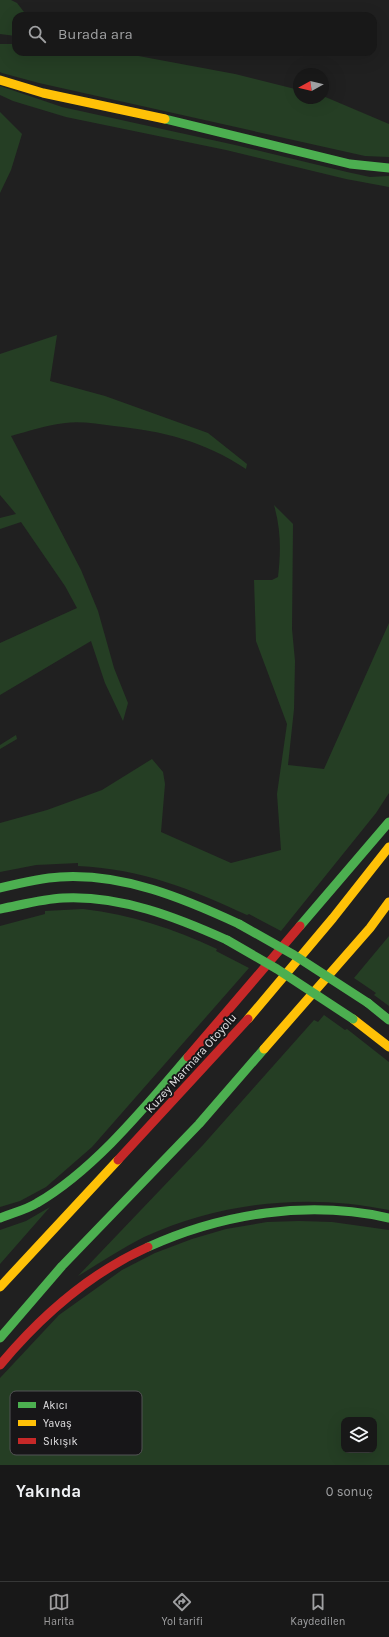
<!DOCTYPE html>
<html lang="tr">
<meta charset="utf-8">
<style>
body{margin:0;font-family:Karla,sans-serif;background:#212121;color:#f1f3f6}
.controls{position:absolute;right:12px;bottom:12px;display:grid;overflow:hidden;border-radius:8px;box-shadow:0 4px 16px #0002}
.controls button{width:36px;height:36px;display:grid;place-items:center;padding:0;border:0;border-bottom:1px solid #363737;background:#181818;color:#f1f3f6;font:20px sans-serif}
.compass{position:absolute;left:293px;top:68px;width:36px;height:36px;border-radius:50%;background:#181818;box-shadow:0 4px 16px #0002;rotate:262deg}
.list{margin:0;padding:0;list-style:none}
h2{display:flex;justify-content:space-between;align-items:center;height:52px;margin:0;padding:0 16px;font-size:17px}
h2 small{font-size:13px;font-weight:400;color:#9fa0a2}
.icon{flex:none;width:22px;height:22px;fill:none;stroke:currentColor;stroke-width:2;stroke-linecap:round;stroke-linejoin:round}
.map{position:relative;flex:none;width:389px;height:1465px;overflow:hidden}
.search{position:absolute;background:#181818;box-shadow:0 4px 16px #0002;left:12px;right:12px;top:12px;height:44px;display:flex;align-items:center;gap:10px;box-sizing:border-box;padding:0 14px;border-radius:12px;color:#9fa0a2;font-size:15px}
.sheet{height:116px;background:#181818}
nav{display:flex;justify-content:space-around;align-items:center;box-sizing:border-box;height:56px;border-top:1px solid #363737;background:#181818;font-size:11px;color:#9fa0a2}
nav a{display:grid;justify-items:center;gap:2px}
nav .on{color:#9d9c9d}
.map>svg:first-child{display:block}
</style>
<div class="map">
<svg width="389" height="1465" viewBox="0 0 389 1465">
<rect width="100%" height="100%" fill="#202020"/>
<path fill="#253e24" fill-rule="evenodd" d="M0,0H11L17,3L24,12V16H16V36L0,34Z
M0,44H16V52H117L235,74L299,90V98H323V96L389,124V157L365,156L39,83L2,73L0,72Z
M0,86L62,107L235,145L347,172L370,177L389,176V187L346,179L226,150L66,117L13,101L0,95Z
M0,112L22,134L11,170L0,193Z
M57,335L50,381L105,396L208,433L247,464L246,469C204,441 163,431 114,426C98,424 81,421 65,423C46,425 29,431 11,436L81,570L98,611L114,668L128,703L123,721L105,683L91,641L0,695V643L77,608L65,586L21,522L0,529V518L16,514L0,495V354Z
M274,505L293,524L292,629L295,661L294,709L288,765L324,769L389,623V793L376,813L281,931L249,914L247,915C190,889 143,869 78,866V863L36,865L0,872V823L47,810L102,790L152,759L163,772L165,784L161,832L231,863L281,850L277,794L287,724L256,641L254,580H272L278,577C281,551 281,530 274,505Z
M16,735L17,739L0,749V745Z
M83,909C132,915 172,928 217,949L216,951L249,968L92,1147L46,1187L20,1201L0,1207V926L45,914V911Z
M389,936V1006L374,995L376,993L354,978Z
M324,1015L345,1030L347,1029L389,1062V1210C307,1193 221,1202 144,1237C122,1248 100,1263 78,1276L203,1145L314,1020L318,1022Z
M50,1207L0,1264V1230L26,1221Z
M299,1221L332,1222L389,1230V1465H0V1378L59,1315L122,1270L155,1253L192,1239L226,1229L267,1222ZM344,1420H374V1450H344Z"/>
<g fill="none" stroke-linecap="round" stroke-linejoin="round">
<path stroke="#4caf50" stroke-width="9" d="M165,119L350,164L389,168
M0,888C20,883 40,878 60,877C123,873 183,898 239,924
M0,909C21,905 42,899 63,898C120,895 176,917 227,940
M300,926L389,822
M368,1003L389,1020
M0,1218C12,1213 26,1210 37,1203C94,1170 145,1107 188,1057
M148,1247C223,1213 308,1200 389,1218
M0,1338L62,1266L199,1124L264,1049"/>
<path stroke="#ffc107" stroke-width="9" d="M0,80L43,93L165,119
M248,1019L333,918L389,847
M353,1019L389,1047
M264,1049L370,928L389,902
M0,1287L118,1160"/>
<path stroke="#c62828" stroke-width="9" d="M188,1057L300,926
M118,1160L248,1019
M0,1365C40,1317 90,1273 148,1247"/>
<path stroke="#4caf50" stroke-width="9" d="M239,924L294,955L368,1003
M227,940L277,969L353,1019"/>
</g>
<g text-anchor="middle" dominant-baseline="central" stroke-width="4" stroke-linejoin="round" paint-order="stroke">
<g font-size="12" fill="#e0dfe1" stroke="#171618">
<text transform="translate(191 1063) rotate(-48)">Kuzey Marmara Otoyolu</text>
</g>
</g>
<rect x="10" y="1391" width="132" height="64" rx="6" fill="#171618" stroke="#535254" stroke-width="1"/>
<rect x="18" y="1402" width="18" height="6" fill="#4caf50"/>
<rect x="18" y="1420" width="18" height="6" fill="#ffc107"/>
<rect x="18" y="1438" width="18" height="6" fill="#c62828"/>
<g font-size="11" fill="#e0dfe1">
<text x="43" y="1409">Akıcı</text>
<text x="43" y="1427">Yavaş</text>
<text x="43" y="1445">Sıkışık</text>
</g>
</svg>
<div class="controls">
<button><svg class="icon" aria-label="layers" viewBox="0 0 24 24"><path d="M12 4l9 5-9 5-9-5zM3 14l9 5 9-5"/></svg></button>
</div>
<svg class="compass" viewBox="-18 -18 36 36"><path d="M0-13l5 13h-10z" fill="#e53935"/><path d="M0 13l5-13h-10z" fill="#9fa0a2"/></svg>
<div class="search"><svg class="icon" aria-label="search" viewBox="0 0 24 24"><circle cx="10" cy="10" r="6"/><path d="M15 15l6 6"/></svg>Burada ara</div>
</div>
<section class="sheet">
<h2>Yakında<small>0 sonuç</small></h2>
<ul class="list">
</ul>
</section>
<nav>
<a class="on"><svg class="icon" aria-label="map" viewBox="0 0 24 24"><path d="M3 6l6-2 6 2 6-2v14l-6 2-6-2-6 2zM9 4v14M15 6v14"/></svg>Harita</a>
<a><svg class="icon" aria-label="directions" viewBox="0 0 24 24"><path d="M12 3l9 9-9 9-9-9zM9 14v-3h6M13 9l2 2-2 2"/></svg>Yol tarifi</a>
<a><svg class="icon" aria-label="saved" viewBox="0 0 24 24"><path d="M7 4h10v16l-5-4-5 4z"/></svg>Kaydedilen</a>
</nav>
